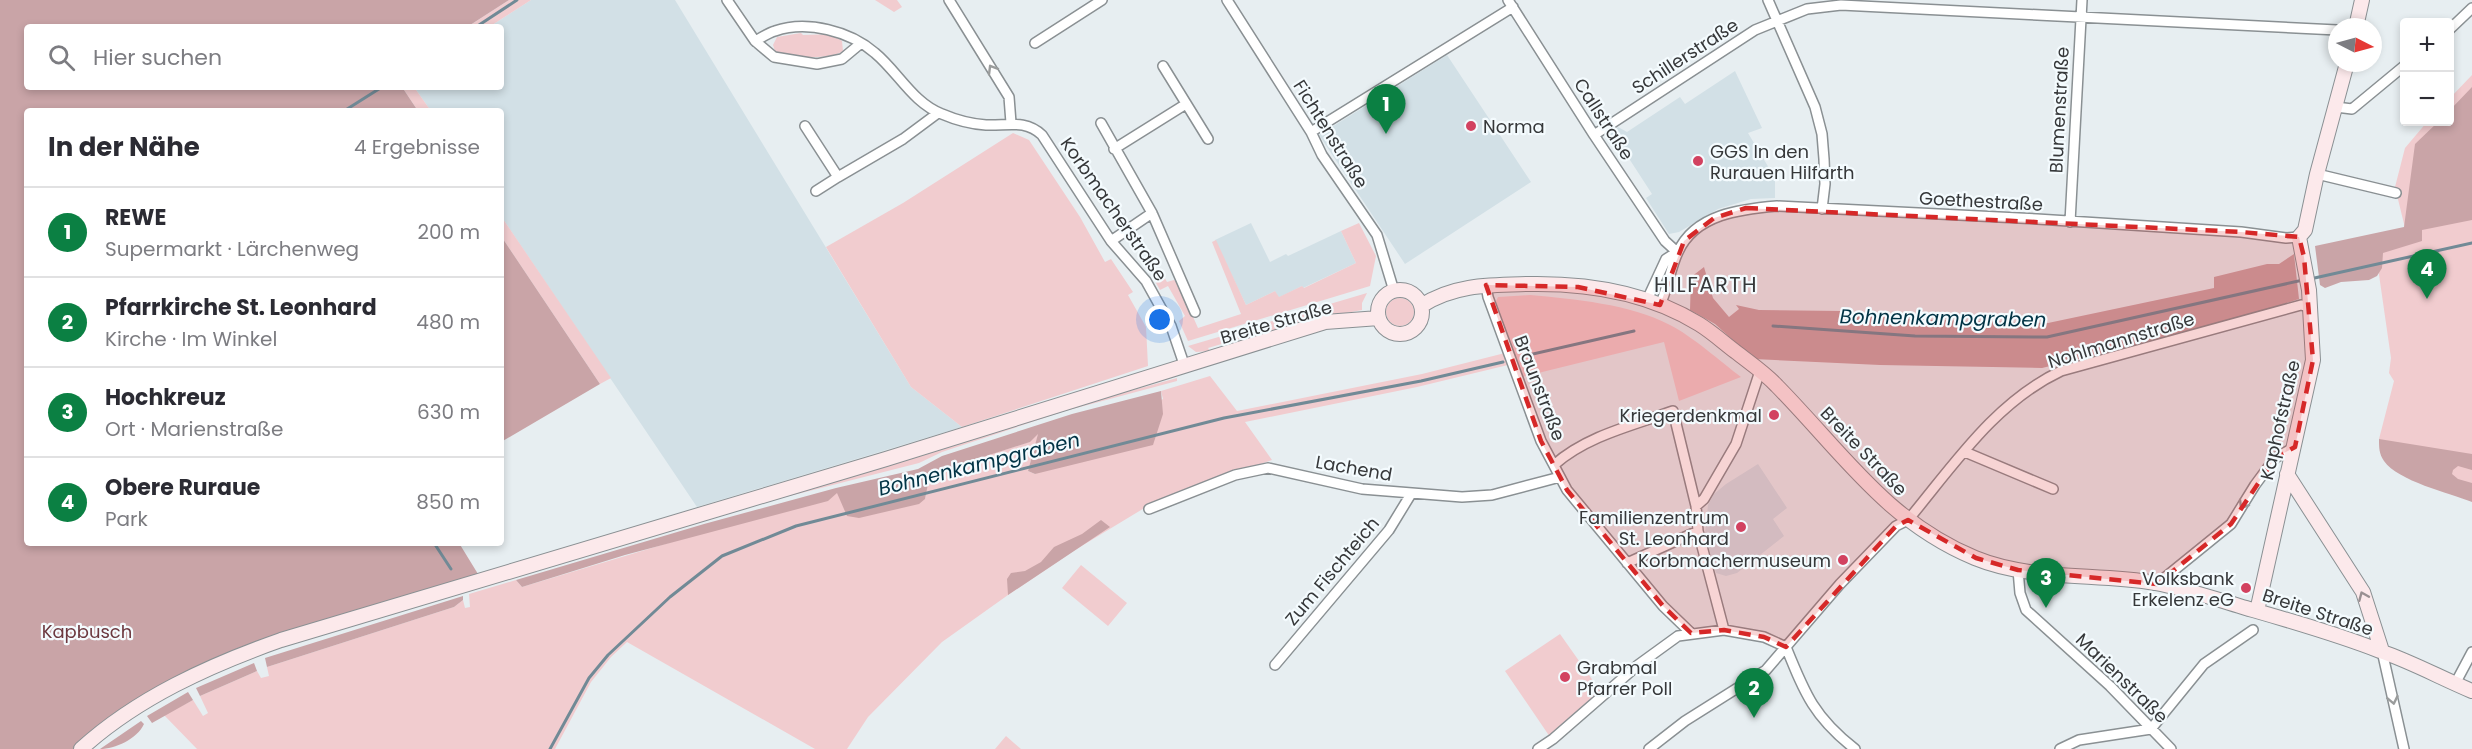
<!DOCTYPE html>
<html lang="de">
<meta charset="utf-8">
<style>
body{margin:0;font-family:Poppins,sans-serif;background:#f7f7f7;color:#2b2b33}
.controls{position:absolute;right:18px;top:18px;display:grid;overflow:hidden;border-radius:6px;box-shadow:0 3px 9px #0003}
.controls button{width:54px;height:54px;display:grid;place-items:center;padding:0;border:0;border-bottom:2px solid #e1e1e2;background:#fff;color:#2b2b33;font:30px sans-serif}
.compass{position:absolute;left:2328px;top:18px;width:54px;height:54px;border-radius:50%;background:#fff;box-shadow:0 3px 9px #0003;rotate:96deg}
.you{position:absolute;left:1160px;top:320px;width:21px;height:21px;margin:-15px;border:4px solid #fff;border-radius:50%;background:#1a73e8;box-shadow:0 0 0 9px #1a73e833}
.badge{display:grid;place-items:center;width:39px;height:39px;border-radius:50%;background:#0b8043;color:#fff;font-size:20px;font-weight:700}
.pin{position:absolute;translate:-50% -50px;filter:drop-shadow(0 2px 3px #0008)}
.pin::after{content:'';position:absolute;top:32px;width:21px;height:18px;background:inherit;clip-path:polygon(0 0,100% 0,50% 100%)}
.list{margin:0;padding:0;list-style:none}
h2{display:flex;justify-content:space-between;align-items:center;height:78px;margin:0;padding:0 24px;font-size:26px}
h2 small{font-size:20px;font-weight:400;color:#7c7c81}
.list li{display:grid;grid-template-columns:39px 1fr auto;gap:18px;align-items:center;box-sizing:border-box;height:90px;padding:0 24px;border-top:2px solid #e1e1e2}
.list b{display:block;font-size:22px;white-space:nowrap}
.list p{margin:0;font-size:20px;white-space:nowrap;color:#7c7c81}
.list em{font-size:20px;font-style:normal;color:#7c7c81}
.icon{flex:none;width:33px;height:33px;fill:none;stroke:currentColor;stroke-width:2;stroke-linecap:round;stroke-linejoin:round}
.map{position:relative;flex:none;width:2472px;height:749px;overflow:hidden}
.search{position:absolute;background:#fff;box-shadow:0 3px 9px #0003;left:24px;top:24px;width:480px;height:66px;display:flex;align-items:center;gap:15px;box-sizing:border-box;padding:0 21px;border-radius:6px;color:#7c7c81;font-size:22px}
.panel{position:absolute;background:#fff;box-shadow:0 3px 9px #0003;left:24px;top:108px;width:480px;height:438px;border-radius:6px}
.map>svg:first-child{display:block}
</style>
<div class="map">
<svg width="2472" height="749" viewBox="0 0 2472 749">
<rect width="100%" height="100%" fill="#e7eef1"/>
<path fill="#d2e0e6" d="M531,0H675L911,387L962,427L697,507L501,216V111H431L414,87H501V27H489Z
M1447,55L1531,182L1405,264L1319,135Z
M1735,71L1762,128L1748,133L1775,178V198L1751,199L1718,209L1679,232L1669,234L1646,198L1652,194L1617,140L1610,144L1606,138L1607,135L1618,127L1627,132L1680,97L1685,104Z
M1251,223L1270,262L1286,254L1288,256L1341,231L1356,263L1303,288L1302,286L1278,298L1275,291L1246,305L1215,240Z
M1758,464L1787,508L1773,519L1784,536L1737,573L1726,576L1716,573L1705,534L1708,505L1714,494L1726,484Z"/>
<path fill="#f1cccf" d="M509,0H531L489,27H467Z
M875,0H897L902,7L894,12Z
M801,33L803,35C817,35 830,32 842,41L843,51C830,60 789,58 775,51L773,45L777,37Z
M2472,75V493L2379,439L2394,381L2389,373L2391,358L2374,240L2406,232L2395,187L2405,148L2427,122H2450V98Z
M402,87H414L431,111H418Z
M1013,133L1029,140L1080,217L1105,262L1111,259L1133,292L1128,295L1146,327L1148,366L962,427L911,387L826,247L903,203Z
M501,216L611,378L600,384L501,236Z
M1359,223L1376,256L1370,286L1188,341L1179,321L1185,316L1168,286L1160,290L1156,283L1163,275L1167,282L1174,280L1178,283L1198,328L1241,314L1212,242L1216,240L1246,305L1275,291L1279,297L1302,286L1304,288L1356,263L1341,231Z
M1367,293L1362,303V310L1325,317L1250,339L1249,336L1208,348L1210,351L1196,352L1188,346Z
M1530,295C1574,299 1630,304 1670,325C1692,336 1721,362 1741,377L1679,401L1664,342L1522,377L1495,303L1498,297Z
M1386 312a14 14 0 1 1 28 0a14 14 0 1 1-28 0Z
M1505,353L1508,365L1417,387L1245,422L1272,460L1192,488L1146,507L1075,550L1008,595L942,642L868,717L847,749H815L627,642L611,657L591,682L555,749H197L164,715L193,700L203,716L208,713L200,696L257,671L261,678L269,676L267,667L454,607L463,600L465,608L470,607L469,594L516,580L522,587L838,492L925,499L929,474L1029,442L1039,432L1028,471L1035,474L1163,399L1161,391L1210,376L1237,411L1422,374Z
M1177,378V381L1065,411L942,452L919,463L738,509L1101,399Z
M1081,565L1127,603L1108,626L1062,588Z
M1560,634L1601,692L1550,737L1505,671Z
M1006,736L1021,749H995Z"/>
<path fill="#c9a4a7" d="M0,0H509L467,27H27V87H402L418,111H27V543H459L478,574L296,628L245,647L105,723L73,749H0Z
M2472,87V220L2422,230V241L2383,253L2382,268L2377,276L2369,280L2341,282L2325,288L2320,285L2315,246L2404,227L2415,144L2438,122H2450V110Z
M501,236L600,384L501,442Z
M2294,254L2299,299L2215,326L2042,368L1880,365L1754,359L1715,324L1690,310L1691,277L1704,267L1713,298L1729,317L1739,309L1736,305L1759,310L1841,311L1903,319L2048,323L2214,288V277L2267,264H2279Z
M1161,391L1163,414L1153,445L1035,474L1028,471L1038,434L1030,442L930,474L925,499L919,504L859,518L847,516L837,493L828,501L625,555L522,587L516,580L704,524L836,488L918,469L942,456L1072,414Z
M2379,439L2472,454V470L2458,466L2453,470L2452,474L2458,479L2472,483V502C2449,493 2398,481 2384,461C2379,454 2379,447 2379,439Z
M1101,520L1110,527L1008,595L1007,579L1011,573L1025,571L1041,562L1054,547L1082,534Z
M463,596V600L454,607L267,667L265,658Z
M254,663L257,671L200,696L196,688Z
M188,692L193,700L152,723L147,716Z
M141,721L144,724C137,739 115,749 100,749Z"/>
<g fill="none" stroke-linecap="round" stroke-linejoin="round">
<path stroke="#718a96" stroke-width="3" d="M476,27L517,0
M344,111L382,87
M2310,279L2472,243
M1773,326L1915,336L2047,337L2303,280
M1524,356L1634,331
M434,543L451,569
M550,749L589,678L608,655L670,597L722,556L796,526L1224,418L1421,381L1503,362"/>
<g stroke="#8a9093" stroke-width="12">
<path id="minor" d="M727,0L755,41C761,38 768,33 775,31C807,20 850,31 875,53C898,72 913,103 942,114C956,120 970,124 986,125C1007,126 1025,119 1042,135L1111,241L1146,281L1171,326L1185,367
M949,0L1009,97L1011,123
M1227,0L1311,132L1322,155L1377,235L1394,291
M1508,0L1594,135L1665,241L1677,252
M1768,0L1815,107L1822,134L1824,159L1825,184L1822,209
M2450,29L2472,8
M755,41L774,57L817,64L842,59L860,44
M1035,43L1102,0
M1163,66L1208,139
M2336,107L2352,109L2404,66
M1101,123L1152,213L1111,241
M805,126L838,177L903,139L938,113
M1311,132L1513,7
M1594,135L1755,30L1807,9L1841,5L2337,30
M1114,149L1186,104
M2317,174L2396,193
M816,191L838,177
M1152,213L1195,312
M2070,222L2082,0
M1486,285L1488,297L1541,441L1567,490L1663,606L1691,633
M1647,300L1666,259L1677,252
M1660,305C1668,288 1670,269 1678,252C1695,214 1741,209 1777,206L2037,219L2241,232L2286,238L2299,237
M1965,452L2053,489
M1554,465C1586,436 1634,425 1673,411L1696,506L1698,531L1724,630
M1696,506L1704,499L1736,444L1760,371
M1149,509L1235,475L1268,468L1362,489L1462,497L1492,495L1560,477
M1627,563L1698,531
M2018,570L2020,593L2026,610L2110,686L2171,749
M2157,584L2231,524L2255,485L2275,458L2295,447
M1786,647C1805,694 1814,717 1855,749
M2382,651L2404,749
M1275,665L1389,530L1411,494
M2455,684L2472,652
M1538,749L1553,739L1638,665L1678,636L1724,630L1764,637L1786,647
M1649,749L1685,721L1766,670L1840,584L1896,526L1908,520C1953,466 1995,402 2061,371L2301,305L2311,307
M2060,749L2079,740L2151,729L2204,664L2253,630"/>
</g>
<g stroke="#8a9093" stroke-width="16">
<path id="secondary" d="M2356,27L2362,0
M1378 312a22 22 0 1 1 44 0a22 22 0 1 1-44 0Z
M1421,306C1454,284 1491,285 1529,284C1587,283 1649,293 1699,324C1712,332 1724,343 1736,352C1750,363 1765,373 1777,386C1842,452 1886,521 1975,558C2031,581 2096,573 2155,583C2186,589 2216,599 2246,608C2291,621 2337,634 2380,651C2412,662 2441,678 2472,691
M2287,474L2363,592L2382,651
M2257,611L2313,360L2309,290L2299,237L2305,230L2317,174L2347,63
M81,749C137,698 210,665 281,640L886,459L1325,322L1379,318"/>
</g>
<use href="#minor" stroke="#fff" stroke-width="9"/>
<use href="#secondary" stroke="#fce9eb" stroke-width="14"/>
</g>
<defs><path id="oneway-chevron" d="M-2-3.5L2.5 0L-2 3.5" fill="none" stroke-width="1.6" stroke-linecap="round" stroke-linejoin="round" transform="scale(1.5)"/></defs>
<g stroke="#9a9c9c">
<use href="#oneway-chevron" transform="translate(992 69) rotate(-121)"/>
<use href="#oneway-chevron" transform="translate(2243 505) rotate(121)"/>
<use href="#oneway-chevron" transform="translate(2393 700) rotate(78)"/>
</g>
<use stroke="#999092" href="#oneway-chevron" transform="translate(2363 596) rotate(-113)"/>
<path fill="#d62828" fill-opacity="0.2" stroke="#d62828" stroke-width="4.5" stroke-dasharray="12 8" stroke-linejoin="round" d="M1746,208L2241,232L2299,237L2304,257L2313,360L2295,447L2275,458L2231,524L2157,584L2018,570L1976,558L1908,520L1896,526L1786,647L1764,637L1724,630L1691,633L1663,606L1567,490L1541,441L1486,285L1578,287L1660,305L1684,241L1714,218Z"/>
<g fill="#d24260" stroke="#f4fbfe" stroke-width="2">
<circle cx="1471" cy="126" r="6"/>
<circle cx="1698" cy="161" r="6"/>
<circle cx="1774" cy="415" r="6"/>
<circle cx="1741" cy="527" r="6"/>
<circle cx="1843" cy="560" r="6"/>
<circle cx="2246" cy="588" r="6"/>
<circle cx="1565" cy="677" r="6"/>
</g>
<g text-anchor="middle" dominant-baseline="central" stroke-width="4.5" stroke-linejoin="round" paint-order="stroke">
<g font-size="18" fill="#36383a" stroke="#f4fbfe">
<text transform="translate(1685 56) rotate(-33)">Schillerstraße</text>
<text transform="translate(2059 110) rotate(-87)">Blumenstraße</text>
<text transform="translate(1604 119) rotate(57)">Callstraße</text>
<text transform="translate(1331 134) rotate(58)">Fichtenstraße</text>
<text transform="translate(1981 201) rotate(3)">Goethestraße</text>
<text transform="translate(1114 209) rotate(55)">Korbmacherstraße</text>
<text transform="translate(1276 322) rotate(-16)">Breite Straße</text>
<text transform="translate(2121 340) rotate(-17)">Nohlmannstraße</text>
<text transform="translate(1540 388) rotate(69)">Braunstraße</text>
<text transform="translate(2280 420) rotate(-77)">Kaphofstraße</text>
<text transform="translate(1864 451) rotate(46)">Breite Straße</text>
<text transform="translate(1354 468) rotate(10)">Lachend</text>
<text transform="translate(1332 571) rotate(-50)">Zum Fischteich</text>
<text transform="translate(2318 612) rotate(18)">Breite Straße</text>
<text transform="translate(2122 678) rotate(44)">Marienstraße</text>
</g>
<g font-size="18" fill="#36383a" stroke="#f4fbfe" text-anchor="end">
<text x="1483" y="126" text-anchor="start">Norma</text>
<text x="1710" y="151" text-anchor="start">GGS In den<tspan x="1710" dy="21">Rurauen Hilfarth</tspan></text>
<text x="1762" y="415">Kriegerdenkmal</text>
<text x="1729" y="517">Familienzentrum<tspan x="1729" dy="21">St. Leonhard</tspan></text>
<text x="1831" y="560">Korbmachermuseum</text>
<text x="2234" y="578">Volksbank<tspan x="2234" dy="21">Erkelenz eG</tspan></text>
<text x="1577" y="667" text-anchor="start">Grabmal<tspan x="1577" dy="21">Pfarrer Poll</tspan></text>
</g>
<g font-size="18" fill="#6c383f" stroke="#f4fbfe">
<text x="87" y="631">Kapbusch</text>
</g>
<g font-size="20" font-style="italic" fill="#003345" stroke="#f4fbfe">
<text transform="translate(1943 318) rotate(1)">Bohnenkampgraben</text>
<text transform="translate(979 464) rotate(-14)">Bohnenkampgraben</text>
</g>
<g font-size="21" letter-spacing="1.5" fill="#36383a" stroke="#f4fbfe">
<text x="1706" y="284">HILFARTH</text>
</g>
</g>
</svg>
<div class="controls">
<button>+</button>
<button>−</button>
</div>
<svg class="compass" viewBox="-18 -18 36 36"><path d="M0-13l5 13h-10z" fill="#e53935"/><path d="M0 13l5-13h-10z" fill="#7c7c81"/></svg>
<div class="you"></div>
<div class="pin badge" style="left:1386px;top:134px">1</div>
<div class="pin badge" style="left:1754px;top:718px">2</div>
<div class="pin badge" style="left:2046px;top:608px">3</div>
<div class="pin badge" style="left:2427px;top:299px">4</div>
<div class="search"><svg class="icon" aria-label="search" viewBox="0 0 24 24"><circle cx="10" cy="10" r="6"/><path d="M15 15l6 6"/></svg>Hier suchen</div>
<section class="panel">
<h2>In der Nähe<small>4 Ergebnisse</small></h2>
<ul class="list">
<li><span class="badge">1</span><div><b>REWE</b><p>Supermarkt · Lärchenweg</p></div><em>200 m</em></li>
<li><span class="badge">2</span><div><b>Pfarrkirche St. Leonhard</b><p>Kirche · Im Winkel</p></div><em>480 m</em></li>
<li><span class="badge">3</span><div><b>Hochkreuz</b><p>Ort · Marienstraße</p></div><em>630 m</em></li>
<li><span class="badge">4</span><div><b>Obere Ruraue</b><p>Park</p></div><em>850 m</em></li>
</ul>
</section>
</div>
